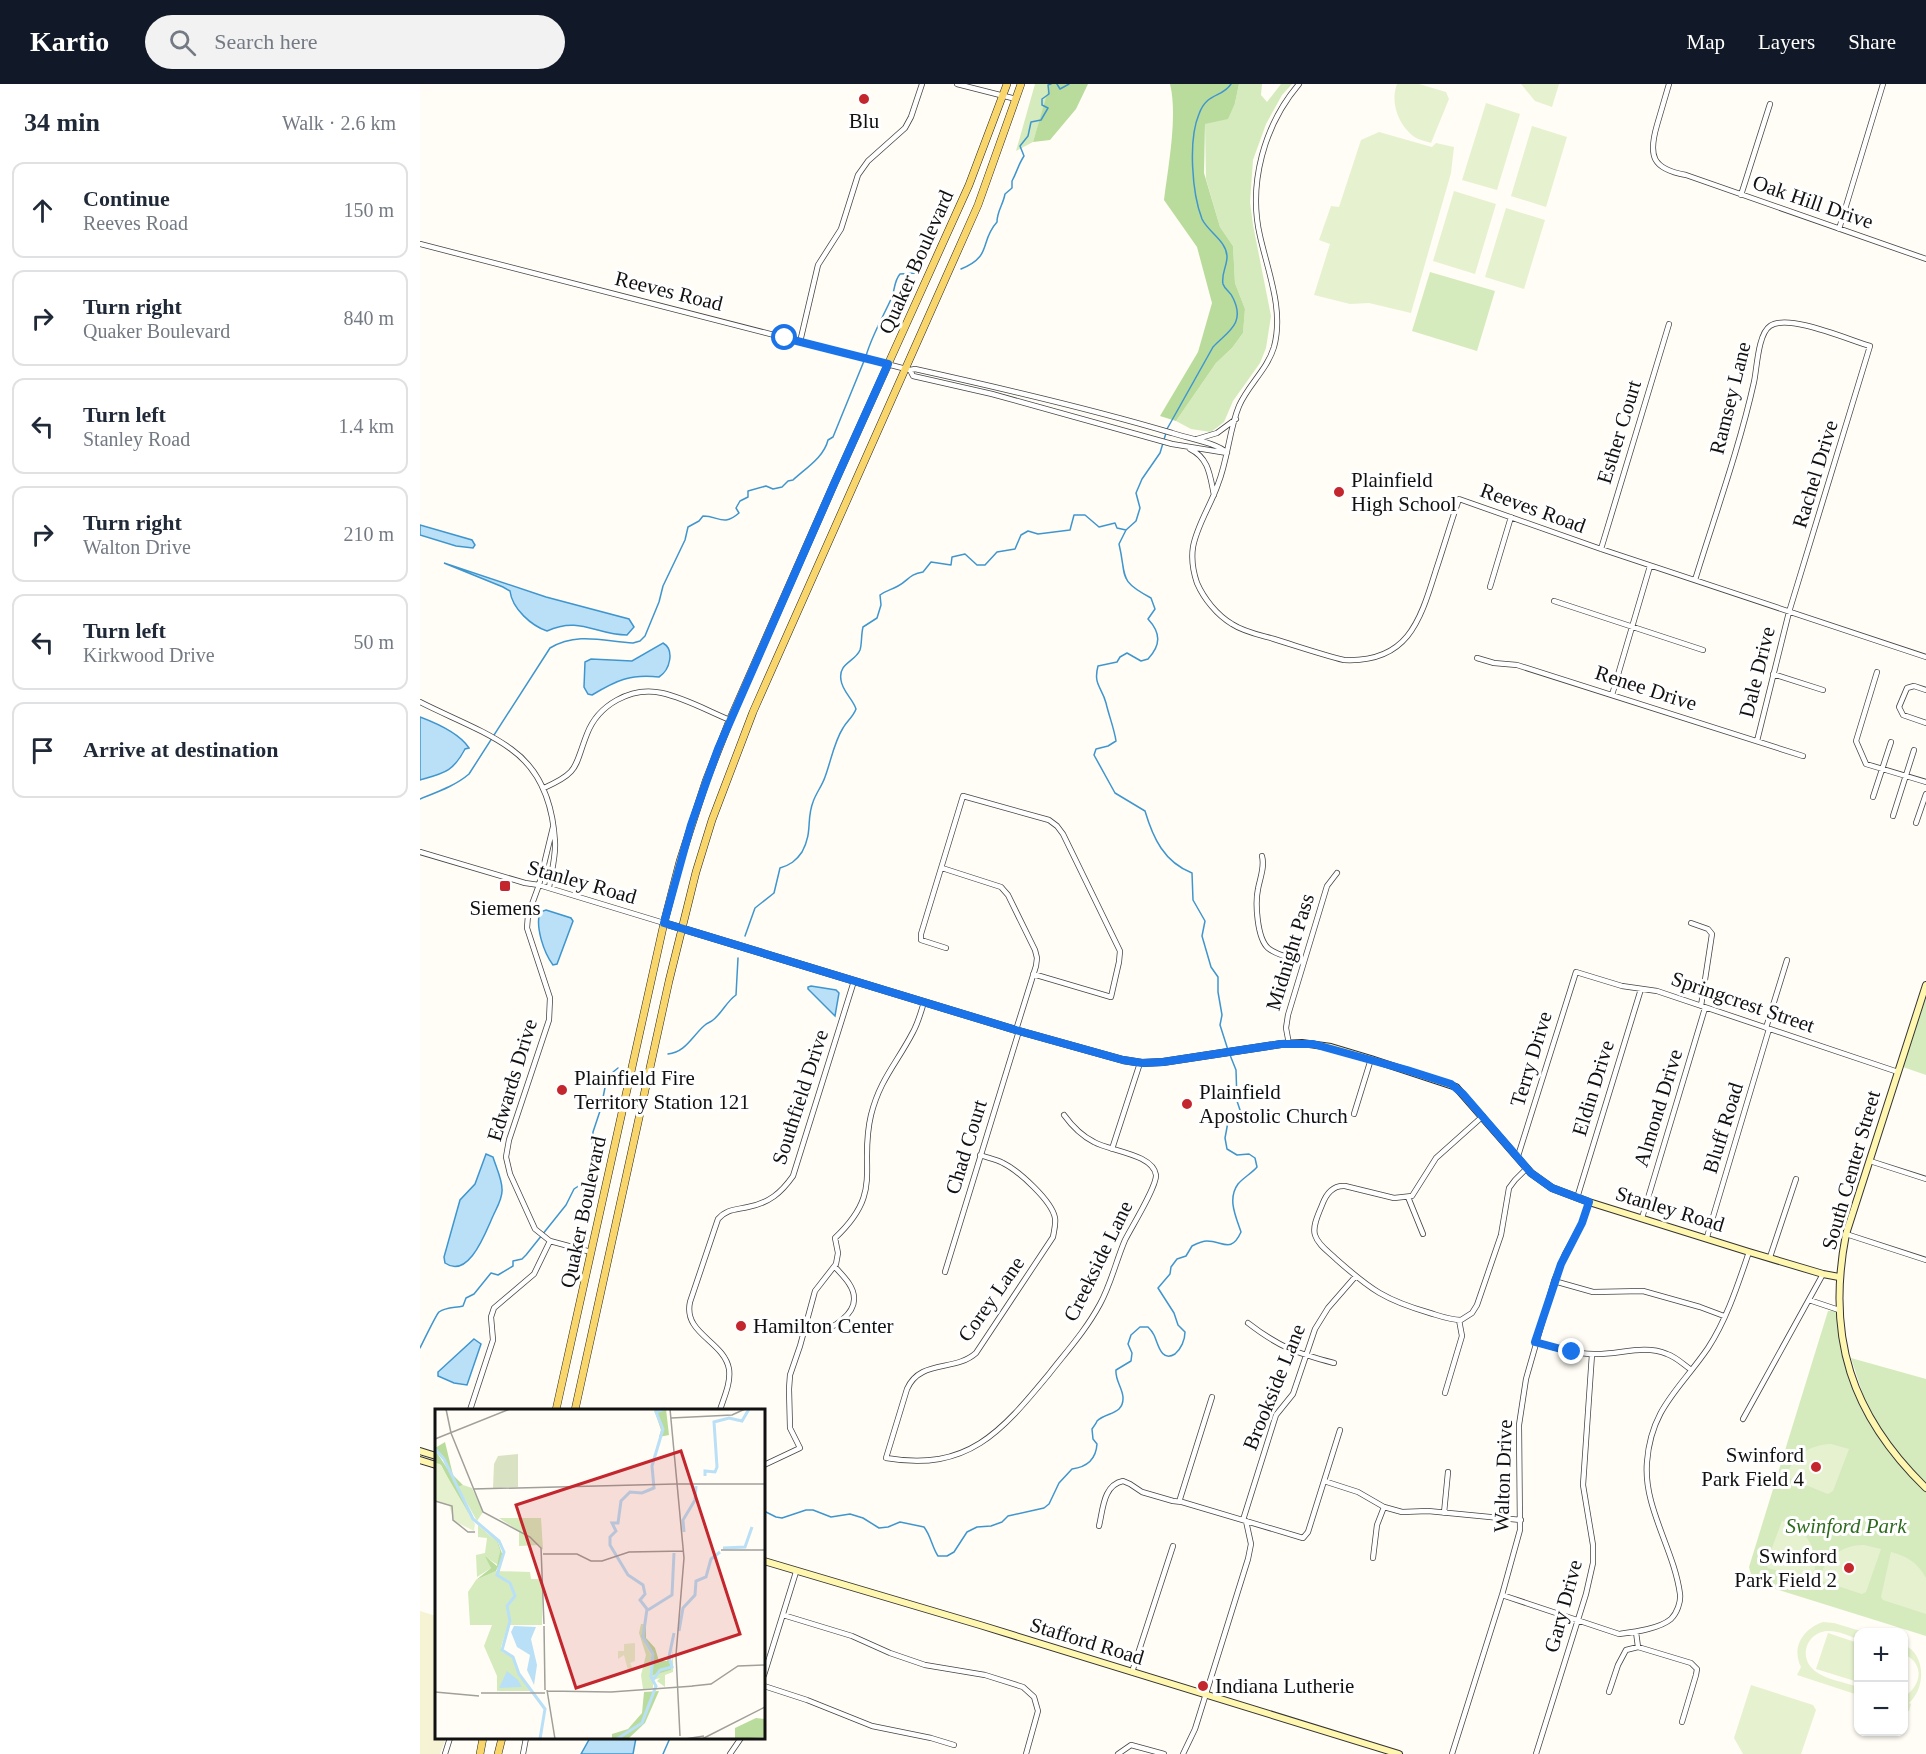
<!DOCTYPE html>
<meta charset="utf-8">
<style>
body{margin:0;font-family:Georgia,serif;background:#f2f2f3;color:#1f2937}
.controls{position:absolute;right:18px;bottom:18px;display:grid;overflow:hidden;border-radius:12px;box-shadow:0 2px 4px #0004}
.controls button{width:54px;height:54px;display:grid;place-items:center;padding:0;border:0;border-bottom:2px solid #e0e1e3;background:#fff;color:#1f2937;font:30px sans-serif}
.stop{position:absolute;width:18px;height:18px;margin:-14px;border:4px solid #1a73e8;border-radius:50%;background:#fff}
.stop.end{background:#1a73e8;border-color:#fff;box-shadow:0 2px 6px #0008}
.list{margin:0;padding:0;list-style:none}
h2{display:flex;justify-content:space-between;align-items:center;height:78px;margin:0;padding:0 24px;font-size:26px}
h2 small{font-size:20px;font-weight:400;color:#747a83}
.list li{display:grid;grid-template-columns:39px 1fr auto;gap:18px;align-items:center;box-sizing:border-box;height:96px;margin:0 12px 12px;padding:0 12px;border:2px solid #e0e1e3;border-radius:12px}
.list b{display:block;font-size:22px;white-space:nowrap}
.list p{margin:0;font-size:20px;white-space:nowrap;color:#747a83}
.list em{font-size:20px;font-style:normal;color:#747a83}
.icon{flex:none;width:33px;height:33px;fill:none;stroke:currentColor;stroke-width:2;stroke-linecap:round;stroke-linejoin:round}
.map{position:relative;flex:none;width:1506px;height:1670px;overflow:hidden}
header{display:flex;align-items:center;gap:36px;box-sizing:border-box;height:84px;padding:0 30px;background:#111827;color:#fff}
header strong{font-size:28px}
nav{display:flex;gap:33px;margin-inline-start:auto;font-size:21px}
.search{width:420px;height:54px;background:#f2f2f3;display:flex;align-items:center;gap:15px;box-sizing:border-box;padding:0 21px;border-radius:33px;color:#747a83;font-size:22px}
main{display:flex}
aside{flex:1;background:#fff}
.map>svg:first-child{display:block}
</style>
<header>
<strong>Kartio</strong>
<div class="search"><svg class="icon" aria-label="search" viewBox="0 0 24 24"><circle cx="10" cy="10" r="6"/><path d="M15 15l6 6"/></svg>Search here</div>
<nav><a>Map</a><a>Layers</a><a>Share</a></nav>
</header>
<main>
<aside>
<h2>34 min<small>Walk · 2.6 km</small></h2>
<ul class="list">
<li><svg class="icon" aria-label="ahead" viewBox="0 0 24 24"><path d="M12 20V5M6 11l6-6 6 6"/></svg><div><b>Continue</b><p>Reeves Road</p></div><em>150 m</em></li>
<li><svg class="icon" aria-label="right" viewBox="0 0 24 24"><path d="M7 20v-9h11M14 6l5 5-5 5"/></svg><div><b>Turn right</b><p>Quaker Boulevard</p></div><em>840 m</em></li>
<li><svg class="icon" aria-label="left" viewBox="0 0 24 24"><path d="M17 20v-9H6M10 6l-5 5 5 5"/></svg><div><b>Turn left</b><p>Stanley Road</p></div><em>1.4 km</em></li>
<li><svg class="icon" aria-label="right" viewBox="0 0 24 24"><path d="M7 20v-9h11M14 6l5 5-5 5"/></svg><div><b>Turn right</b><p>Walton Drive</p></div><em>210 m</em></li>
<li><svg class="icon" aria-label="left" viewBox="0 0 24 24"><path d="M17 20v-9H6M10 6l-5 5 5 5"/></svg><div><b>Turn left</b><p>Kirkwood Drive</p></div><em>50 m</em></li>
<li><svg class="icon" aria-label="arrive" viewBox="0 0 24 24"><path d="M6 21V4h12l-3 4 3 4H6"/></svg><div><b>Arrive at destination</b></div></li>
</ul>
</aside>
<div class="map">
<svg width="1506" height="1670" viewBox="0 0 1506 1670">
<rect width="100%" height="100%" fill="#fffdf5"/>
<path fill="#f6f3d4" d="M0,1527L16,1532V1654H26L20,1670H0Z"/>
<path fill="#d5ebbd" d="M615,0H631L613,58L596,67Z
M819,0H842L841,11L847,18L861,0H872L862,11L846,40L833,76L830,118L833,141L851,232L846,264L840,279L813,317L804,338L791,348L771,345L756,337L796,279L812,264L823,249L825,225L815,199L813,162L800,143L786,95L785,40L815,19Z
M1010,188L1075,207L1057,267L992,247Z
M1506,914V991L1483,983Z
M1419,1226L1425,1268L1450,1332L1431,1274L1506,1295V1552L1333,1498L1329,1483L1408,1227Z"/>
<path fill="#b9dc9c" d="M630,0H668L656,25L630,56L613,58Z
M750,0H819L815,19L808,35L785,40L784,89L800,143L813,162L815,199L825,225L823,249L812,264L796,279L756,337L740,332L778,268L792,219L777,163L744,116C748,83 758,32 750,0Z"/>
<path fill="#e6f2cf" d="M977,0H999L1026,8L1029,15L1011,59C1006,57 998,56 993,52C978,40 970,18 977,0Z
M1101,0H1139L1132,23L1115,17Z
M1066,19L1100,30L1077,106L1042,96Z
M1112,42L1147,53L1126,123L1091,112Z
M959,48L1012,63L1016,59L1034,63L1031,89L991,229L949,219L930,220L894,211L910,160L899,156L911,122L919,123L941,56Z
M1034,107L1076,120L1055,190L1013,177Z
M1086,124L1125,136L1104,205L1065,193Z
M1411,1360L1429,1365L1413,1407L1408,1410L1366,1393C1373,1372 1389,1361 1411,1360Z
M1362,1437C1389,1445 1401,1470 1392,1496L1348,1484L1346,1480Z
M1444,1461L1461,1465L1446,1508L1442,1510L1399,1496C1405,1474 1421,1461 1444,1461Z
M1471,1468C1487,1472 1498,1479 1506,1494V1530L1463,1516L1461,1513Z
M1403,1538L1414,1539L1444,1548H1438V1555C1429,1552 1417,1546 1407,1547C1386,1549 1378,1574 1395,1587C1406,1596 1425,1598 1438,1603V1611L1377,1591L1381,1583C1371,1563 1383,1545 1403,1538Z
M1408,1549L1438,1559V1598L1396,1585Z
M1484,1561C1506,1570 1506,1604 1489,1619L1491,1620L1489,1627L1484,1626V1613C1502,1601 1505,1580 1484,1570Z
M1331,1601L1393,1621L1396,1626L1381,1670H1323L1314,1654Z"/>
<path fill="#b9e0f7" stroke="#3f96cf" stroke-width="1.5" d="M0,441L52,456L55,461L53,464L36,462L0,451Z
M24,479L126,513L209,535L214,543L207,551C176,551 160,532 127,547C112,542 92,525 90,507L83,503Z
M243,559C255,566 250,586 239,593C210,590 197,596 172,611L168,610L164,603L165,578L171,575L212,577Z
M0,633C16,639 40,650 49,664L45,665C33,688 24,689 0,696Z
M126,826L151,834L153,837L137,880L133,881C124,869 115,843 120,828Z
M391,902L416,906L419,909L415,932L388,905V903Z
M66,1070L73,1073C76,1083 82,1095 82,1105C83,1114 76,1125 73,1132C66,1147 49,1196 25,1179L24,1173L40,1116L55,1100Z
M54,1255L61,1260L47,1301L34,1299L18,1292V1288Z
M170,1654H216L213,1670H161Z"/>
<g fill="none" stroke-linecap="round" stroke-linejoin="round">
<path stroke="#3f96cf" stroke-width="1.5" d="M637,0L640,5L649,0
M541,185C573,172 559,158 577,138C577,127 583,121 585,110L592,104V97C597,88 598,81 604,72L600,62L608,52L611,38L621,36L628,24L622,21V15L629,10L628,1L631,0
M446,272C452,251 463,233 472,213C475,205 474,197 480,190L497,189
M747,345L793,263C807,248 826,240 813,214C811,208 805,206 803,200C801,190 807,182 807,173C807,157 788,148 782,135C772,109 768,56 779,30C787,8 802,14 811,0
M746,349L740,369L722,395L716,409L720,424L716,437L706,446L699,460C707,493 697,496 731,514L735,525L728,535C741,549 741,561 728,575L721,577L707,569L700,573L697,578L678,582C673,601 682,603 686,619C689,632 694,644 696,657L688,662L676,665L674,671L695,709L725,727C733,754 744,778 772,789L773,816L785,837L782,852L791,883L798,893V908L802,931L800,941L808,966
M0,715C17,708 35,702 49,690L130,564C157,548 183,557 213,559L220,557L225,552L239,518L243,502L265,456L268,443L279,437L283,432C299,432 303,443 319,429L316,424L320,417L328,413V407L346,402L353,405L362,403L368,397L373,396C386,384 404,373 408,356L413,353L444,277
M325,852L335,824L354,809L360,784C370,781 376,777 382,768C393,748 386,736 393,718C396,709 402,702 405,693C411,677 414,658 423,644C427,637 433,633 436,625C433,615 422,607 421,596C418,579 435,578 440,566C442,560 441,551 443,543L457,534L461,521L460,511C467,506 471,506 478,502C488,497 489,490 503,488L511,478L531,481L532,473L545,470L557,481H565L577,468L595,465L601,451L608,447L618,450L650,446L654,431H665L679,443L695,439L697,444L706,446
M248,970C266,968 272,952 285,941C287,939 291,938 293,936C302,929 307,917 316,911L318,874
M0,1264C3,1258 17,1229 19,1228C26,1223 35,1224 43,1222L46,1214L54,1210L71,1189L78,1191L93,1182V1177L102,1175L106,1171L146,1121L154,1105L166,1097L172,1065L173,1048L181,1024L187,993L198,984
M344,1427L356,1433L362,1434L386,1426H393L411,1433L430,1430L443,1434L459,1444L468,1443L480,1438L504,1443C511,1452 512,1463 518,1472H527L534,1468L547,1448L557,1443L571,1442L582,1438L588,1432L624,1424L629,1420L639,1399L652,1385C667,1383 676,1376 677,1360L673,1355L672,1345C672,1345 677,1338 677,1337C686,1328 704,1331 703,1313C702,1303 695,1296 696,1286L711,1277L712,1269L708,1260L711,1251L720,1243H728C730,1245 733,1249 734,1251C738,1259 741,1279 755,1270C761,1265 765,1256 765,1248L758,1241L754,1229L738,1204L750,1190L751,1183L757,1175L766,1172L772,1162C776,1160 782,1157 787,1157C803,1157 811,1170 821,1148C816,1133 807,1115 818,1100C823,1094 832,1089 837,1083L835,1074L829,1070L817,1071L807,1065L805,1054L808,1038L815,1034L820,1026L817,1017L816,986L810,971
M243,1670L250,1654"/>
<g stroke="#444" stroke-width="6">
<path id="street" d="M537,0L596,15
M879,0C844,41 828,100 840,152C848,188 864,226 854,263C847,286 828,301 819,322C809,346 808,375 798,400C791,421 777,441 773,463C771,476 773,487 777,499C784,515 797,531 812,540C824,548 840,551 854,555C877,562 900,570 924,576C988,579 1000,537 1016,486C1024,462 1031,438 1039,415L1181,465L1506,573
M1249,0C1245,14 1241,27 1237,41C1228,72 1232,85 1266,91L1506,175
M1321,111L1350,20
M1419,145L1463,0
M0,160L490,286L495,285C581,304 668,324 752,349C767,354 798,359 807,369
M380,258L398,181L421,145L438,91L448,77L485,44L491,33L502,0
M490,286L493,292L572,310L752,360L807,369
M777,355L797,349L816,335
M770,365C789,374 790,392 794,411
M1181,465L1249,240
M1275,496C1295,431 1319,365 1334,298C1337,284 1338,250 1350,242C1368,229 1429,256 1450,262L1369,528L1337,657
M1070,503L1091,433
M1134,517L1283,566
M1057,574L1074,579L1097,581L1383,672
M1457,588L1436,657L1446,680L1506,698
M1353,590L1403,606
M1506,606L1494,602L1487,604L1479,623L1483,631L1506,639
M1192,611L1230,482
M0,618C29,633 65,646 91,665C122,687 133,722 135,758C136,773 131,789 129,804
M124,704C160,688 154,683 167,650C178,621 211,602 242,609C265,614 288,627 310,636
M1453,713L1471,658
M1473,732L1494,666
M1496,739L1506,710
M0,768L105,799L119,801L244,839
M842,772C845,783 840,794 838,805C835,819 837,854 848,864C857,872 873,874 884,878
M522,784L581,803L588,811L615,866L617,874L616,882L596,946
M1271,839L1288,845L1292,850L1281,922
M526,864L501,856V850L543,712L629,736L637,742L643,750L700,867L699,878L691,913L613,890
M1346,944L1367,876
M869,960L866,944L868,931L907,802L917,789
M934,1030L951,975
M1063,1032L1016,1074L992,1112L974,1114L925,1102C913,1101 906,1110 902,1121C899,1129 892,1142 895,1151C898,1161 909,1168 916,1175C951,1206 965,1216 1010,1229C1020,1232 1030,1236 1041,1236L1052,1229L1057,1221L1081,1151L1089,1104L1095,1096L1107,1084
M692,1065L720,979
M560,1071C568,1074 576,1075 583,1079C599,1087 632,1117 635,1134C636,1140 634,1147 633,1153L556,1269C535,1288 500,1275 487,1305L466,1374C548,1388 581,1348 629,1290C647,1267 666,1246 680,1220C691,1200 696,1177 705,1156C711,1144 737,1102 736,1091C733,1070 690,1067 674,1058C662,1052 652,1042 644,1031
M1098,1072L1156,888L1202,902L1237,907L1478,988
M1450,1077L1506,1095
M988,1113L1003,1150
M1157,1114L1221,905
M1222,1134L1285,924
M1426,1150L1506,1176
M1287,1153L1349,945
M130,1157L115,1145L90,1090L86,1073L89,1056L129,936L130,914L107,844L108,831L119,801L133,743
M1350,1173L1376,1095
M525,1188L599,947
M1134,1197L1173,1208L1223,1207L1280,1223L1304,1232
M1389,1216L1419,1226
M828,1239C859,1263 876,1269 914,1279
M385,1244C389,1245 394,1247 399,1247C413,1245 435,1230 434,1214C434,1202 423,1192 415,1183
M1115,1258C1134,1264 1154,1270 1174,1270C1198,1271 1224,1260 1247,1270C1256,1273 1263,1280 1270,1285
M1025,1309L1042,1252L1039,1236
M50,1326L73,1256L71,1233L74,1224L114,1190L130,1157L171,1168
M300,1326C304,1313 311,1299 309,1285C304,1257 263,1250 270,1218L298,1135C307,1125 315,1126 328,1123C349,1119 361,1109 373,1092L434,897
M1323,1335L1403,1190
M344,1381L380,1364L370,1344L369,1305L370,1291L380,1262L395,1207L416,1180L418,1169L415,1154C465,1107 438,1085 451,1031C460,995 477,979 493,948C498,939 501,928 504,918
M904,1397L938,1408L964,1423L982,1428L1008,1427L1101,1436
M759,1418L792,1313
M1024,1429L1028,1388
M823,1436L856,1331L873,1310L895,1245L908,1224L935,1193
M679,1442C683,1426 683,1401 703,1397L710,1400L722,1408L753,1417L762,1418L883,1454L888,1448L920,1346
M953,1474L957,1441L964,1423
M1082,1511L1199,1550C1214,1548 1239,1545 1251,1535C1257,1529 1261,1518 1260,1510C1254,1465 1223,1423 1227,1378C1231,1324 1260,1305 1288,1264C1307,1235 1318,1200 1329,1168
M363,1531L432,1552L470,1569L505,1581L565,1591L603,1603L614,1613L618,1627L606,1670
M1216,1548L1218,1563
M712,1588L753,1462
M344,1591L376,1488
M344,1602L387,1616L452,1642L511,1654L534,1661
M1189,1608L1198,1581L1206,1566L1218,1563L1271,1579L1277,1585L1276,1591L1262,1638
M25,1670L30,1654
M103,1670L106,1654
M310,1670L321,1654
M698,1670L711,1661L744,1670
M763,1670L775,1645L828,1475L831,1460L826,1437
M1032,1670L1082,1511L1100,1446L1099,1341L1106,1295L1134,1197L1145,1170L1162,1139L1169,1118
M1116,1670L1166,1510L1173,1479V1461L1163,1401L1172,1270"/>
</g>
<g stroke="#333" stroke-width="8">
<path id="secondary" d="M244,839L599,947L703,976L722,979L743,978L861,960L882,959L911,963L951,975L1036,1003L1111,1089L1132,1104L1169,1118L1329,1168L1403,1190L1419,1193
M1506,901L1426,1150C1406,1253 1431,1331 1506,1404
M0,1367L16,1372
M0,1376L16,1381
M344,1477L560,1541L979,1670"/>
</g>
<g stroke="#222" stroke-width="8">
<path id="primary" d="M136,1326L244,839L260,777L286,697L310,636L414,400L549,101L587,0
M155,1326L249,897L276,788L292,736L333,628L558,121L601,0
M60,1670L63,1654
M78,1670L82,1654"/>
</g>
<use href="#street" stroke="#fff" stroke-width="4.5"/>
<use href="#secondary" stroke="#fff6b0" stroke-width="6"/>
<use href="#primary" stroke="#f9d66b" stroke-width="7"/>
</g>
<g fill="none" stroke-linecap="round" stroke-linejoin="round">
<path stroke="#1a73e8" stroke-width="8" d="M365,254L468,280L414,400L298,665L271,741L244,839L599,947L703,976L722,979L743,978L861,960H893L987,986L1031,1000L1043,1010L1111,1089L1132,1104L1169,1118L1162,1139L1141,1180L1115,1258L1152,1268"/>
</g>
<g fill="#c4262e" stroke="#fff" stroke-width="2">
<circle cx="444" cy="15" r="6"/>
<circle cx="919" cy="408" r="6"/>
<rect x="79" y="796" width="12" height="12" rx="3"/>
<circle cx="142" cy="1006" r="6"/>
<circle cx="767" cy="1020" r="6"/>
<circle cx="321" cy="1242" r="6"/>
<circle cx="1396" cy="1383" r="6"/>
<circle cx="1429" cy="1484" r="6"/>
<circle cx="783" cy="1602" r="6"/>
</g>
<g text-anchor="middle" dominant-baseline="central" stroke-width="6" stroke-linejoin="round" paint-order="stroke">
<g font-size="21" fill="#111" stroke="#fff" text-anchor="start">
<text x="444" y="37" text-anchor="middle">Blu</text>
<text x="931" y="396">Plainfield<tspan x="931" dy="24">High School</tspan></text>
<text x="85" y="824" text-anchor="middle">Siemens</text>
<text x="154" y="994">Plainfield Fire<tspan x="154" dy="24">Territory Station 121</tspan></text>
<text x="779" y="1008">Plainfield<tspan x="779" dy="24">Apostolic Church</tspan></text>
<text x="333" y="1242">Hamilton Center</text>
<text x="1384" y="1371" text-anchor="end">Swinford<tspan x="1384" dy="24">Park Field 4</tspan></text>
<text x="1417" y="1472" text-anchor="end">Swinford<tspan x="1417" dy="24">Park Field 2</tspan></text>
<text x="795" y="1602">Indiana Lutherie</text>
</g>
<g font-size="21" fill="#111" stroke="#fff">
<text transform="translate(1393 118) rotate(19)">Oak Hill Drive</text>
<text transform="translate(496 178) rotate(-66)">Quaker Boulevard</text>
<text transform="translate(249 207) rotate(14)">Reeves Road</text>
<text transform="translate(1310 314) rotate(-76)">Ramsey Lane</text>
<text transform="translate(1199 348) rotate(-73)">Esther Court</text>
<text transform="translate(1395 390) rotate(-73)">Rachel Drive</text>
<text transform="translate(1113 424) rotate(20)">Reeves Road</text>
<text transform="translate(1337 588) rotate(-76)">Dale Drive</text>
<text transform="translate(1226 604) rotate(18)">Renee Drive</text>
<text transform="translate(162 798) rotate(16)">Stanley Road</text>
<text transform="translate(870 868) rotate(-73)">Midnight Pass</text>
<text transform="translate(1323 918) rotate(19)">Springcrest Street</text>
<text transform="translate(1111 975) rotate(-73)">Terry Drive</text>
<text transform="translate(92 996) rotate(-73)">Edwards Drive</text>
<text transform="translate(1173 1004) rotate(-73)">Eldin Drive</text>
<text transform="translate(380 1013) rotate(-72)">Southfield Drive</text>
<text transform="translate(1238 1024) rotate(-73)">Almond Drive</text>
<text transform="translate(1303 1044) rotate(-73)">Bluff Road</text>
<text transform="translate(546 1063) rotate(-73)">Chad Court</text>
<text transform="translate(1431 1086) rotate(-74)">South Center Street</text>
<text transform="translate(1250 1125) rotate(17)">Stanley Road</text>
<text transform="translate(163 1128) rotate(-78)">Quaker Boulevard</text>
<text transform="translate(678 1177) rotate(-64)">Creekside Lane</text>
<text transform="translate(571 1215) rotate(-55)">Corey Lane</text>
<text transform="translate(854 1303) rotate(-68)">Brookside Lane</text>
<text transform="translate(1083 1392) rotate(-88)">Walton Drive</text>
<text transform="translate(1143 1522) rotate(-75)">Gary Drive</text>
<text transform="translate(667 1557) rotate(17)">Stafford Road</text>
</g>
<g font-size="21" font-style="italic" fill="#2f6b1f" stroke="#fff">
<text x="1426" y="1442">Swinford Park</text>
</g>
</g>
<g transform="translate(15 1325)">
<rect width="330" height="330" fill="#fffdf5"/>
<path d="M28,76L37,79L48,103L42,112L23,78ZM64,109H106L108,141L104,136L84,137V122ZM43,116L62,133L65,142L63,156L52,149L56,159L42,168L41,146L50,144L52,129L43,128ZM61,162L95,163L96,170H108L107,216H73L66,238L67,243L77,247L84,266L96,282H62V267L49,237L57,216H35L33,183L41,171ZM211,215L206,227L218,249L216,266L236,261L238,239V263L230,266V278L222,272L225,269L218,271V279L208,280L206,266L211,246L204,224L206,215Z" fill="#d5ebbd"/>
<path d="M219,0H231L234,26L224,28L226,21ZM10,33L18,66L28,76L23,78L41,114L27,97L6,56L0,54V41L14,62L8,47L0,39ZM42,113L62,131L68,147L61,162L41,171L56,159L50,147L62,157L65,142L62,133ZM211,215V229L220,239L224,252H232L236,240V261L215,267L218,248L206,227ZM224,282L210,314L193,330H177V325L193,320L207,304L209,283ZM321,309L330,310V328L300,330V319Z" fill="#b9dc9c"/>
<path d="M83,45V78L58,79L59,55L63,47Z" fill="#d9e3c4"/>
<path d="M0,54L5,55L30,98L40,115L39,122L19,112L14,96L0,92ZM200,234V252L195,254L198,260L193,261L189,246L183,250V242H189V235Z" fill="#e6f2cf"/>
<path d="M79,217L101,218L96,230L102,256L99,276L92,261L95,246L82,238L76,223ZM72,262L83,271L87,278L64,279Z" fill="#b9e0f7"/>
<path fill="none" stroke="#b9e0f7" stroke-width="3" d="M0,40L9,50L38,110L64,132L69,143L62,166L75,174L80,187L72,197L75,212L67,241L78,248L84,265L110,300L105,330M270,67V62L280,63L282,58L279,13L294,9L307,12L314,0M249,123L248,111L260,91L261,77M288,139L310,138L317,118M213,201L237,186L239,144M244,222L248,199L260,186L261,172L271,168L276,150L285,143M218,271L225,261L237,258L234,248L239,224M182,330L207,314L221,277L216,268L218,245L208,228L212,200L205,191L210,185L208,176L193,166L175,136V128L181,122L177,114H183L186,92L195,83L207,84L219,79L217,57L228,20L221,3L230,0"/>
<path fill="none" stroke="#a09f9a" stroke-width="1.5" d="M11,0L16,24M235,0L249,149L241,246L245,327M236,9L297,6L310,0M16,24L48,103L95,128L106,139L109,215M0,30L75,0M240,75H330M38,80L240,75M0,92L17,97L18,111L33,123H40M286,141H330M108,145H142L156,152H167L194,143L249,142M109,217L110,281M257,277L276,275L303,257L330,256M112,281L120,330M112,282L176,283L259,277M0,283L44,287M46,284H110M250,330L269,327M267,330L330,298"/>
<path fill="#c4262e" fill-opacity="0.15" stroke="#c4262e" stroke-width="3" d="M246,42L305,225L141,279L81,96Z"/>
<rect width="330" height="330" fill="none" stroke="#111" stroke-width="3"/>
</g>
</svg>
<div class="controls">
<button>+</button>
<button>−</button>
</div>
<div class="stop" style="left:365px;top:254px"></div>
<div class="stop end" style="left:1152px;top:1268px"></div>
</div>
</main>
